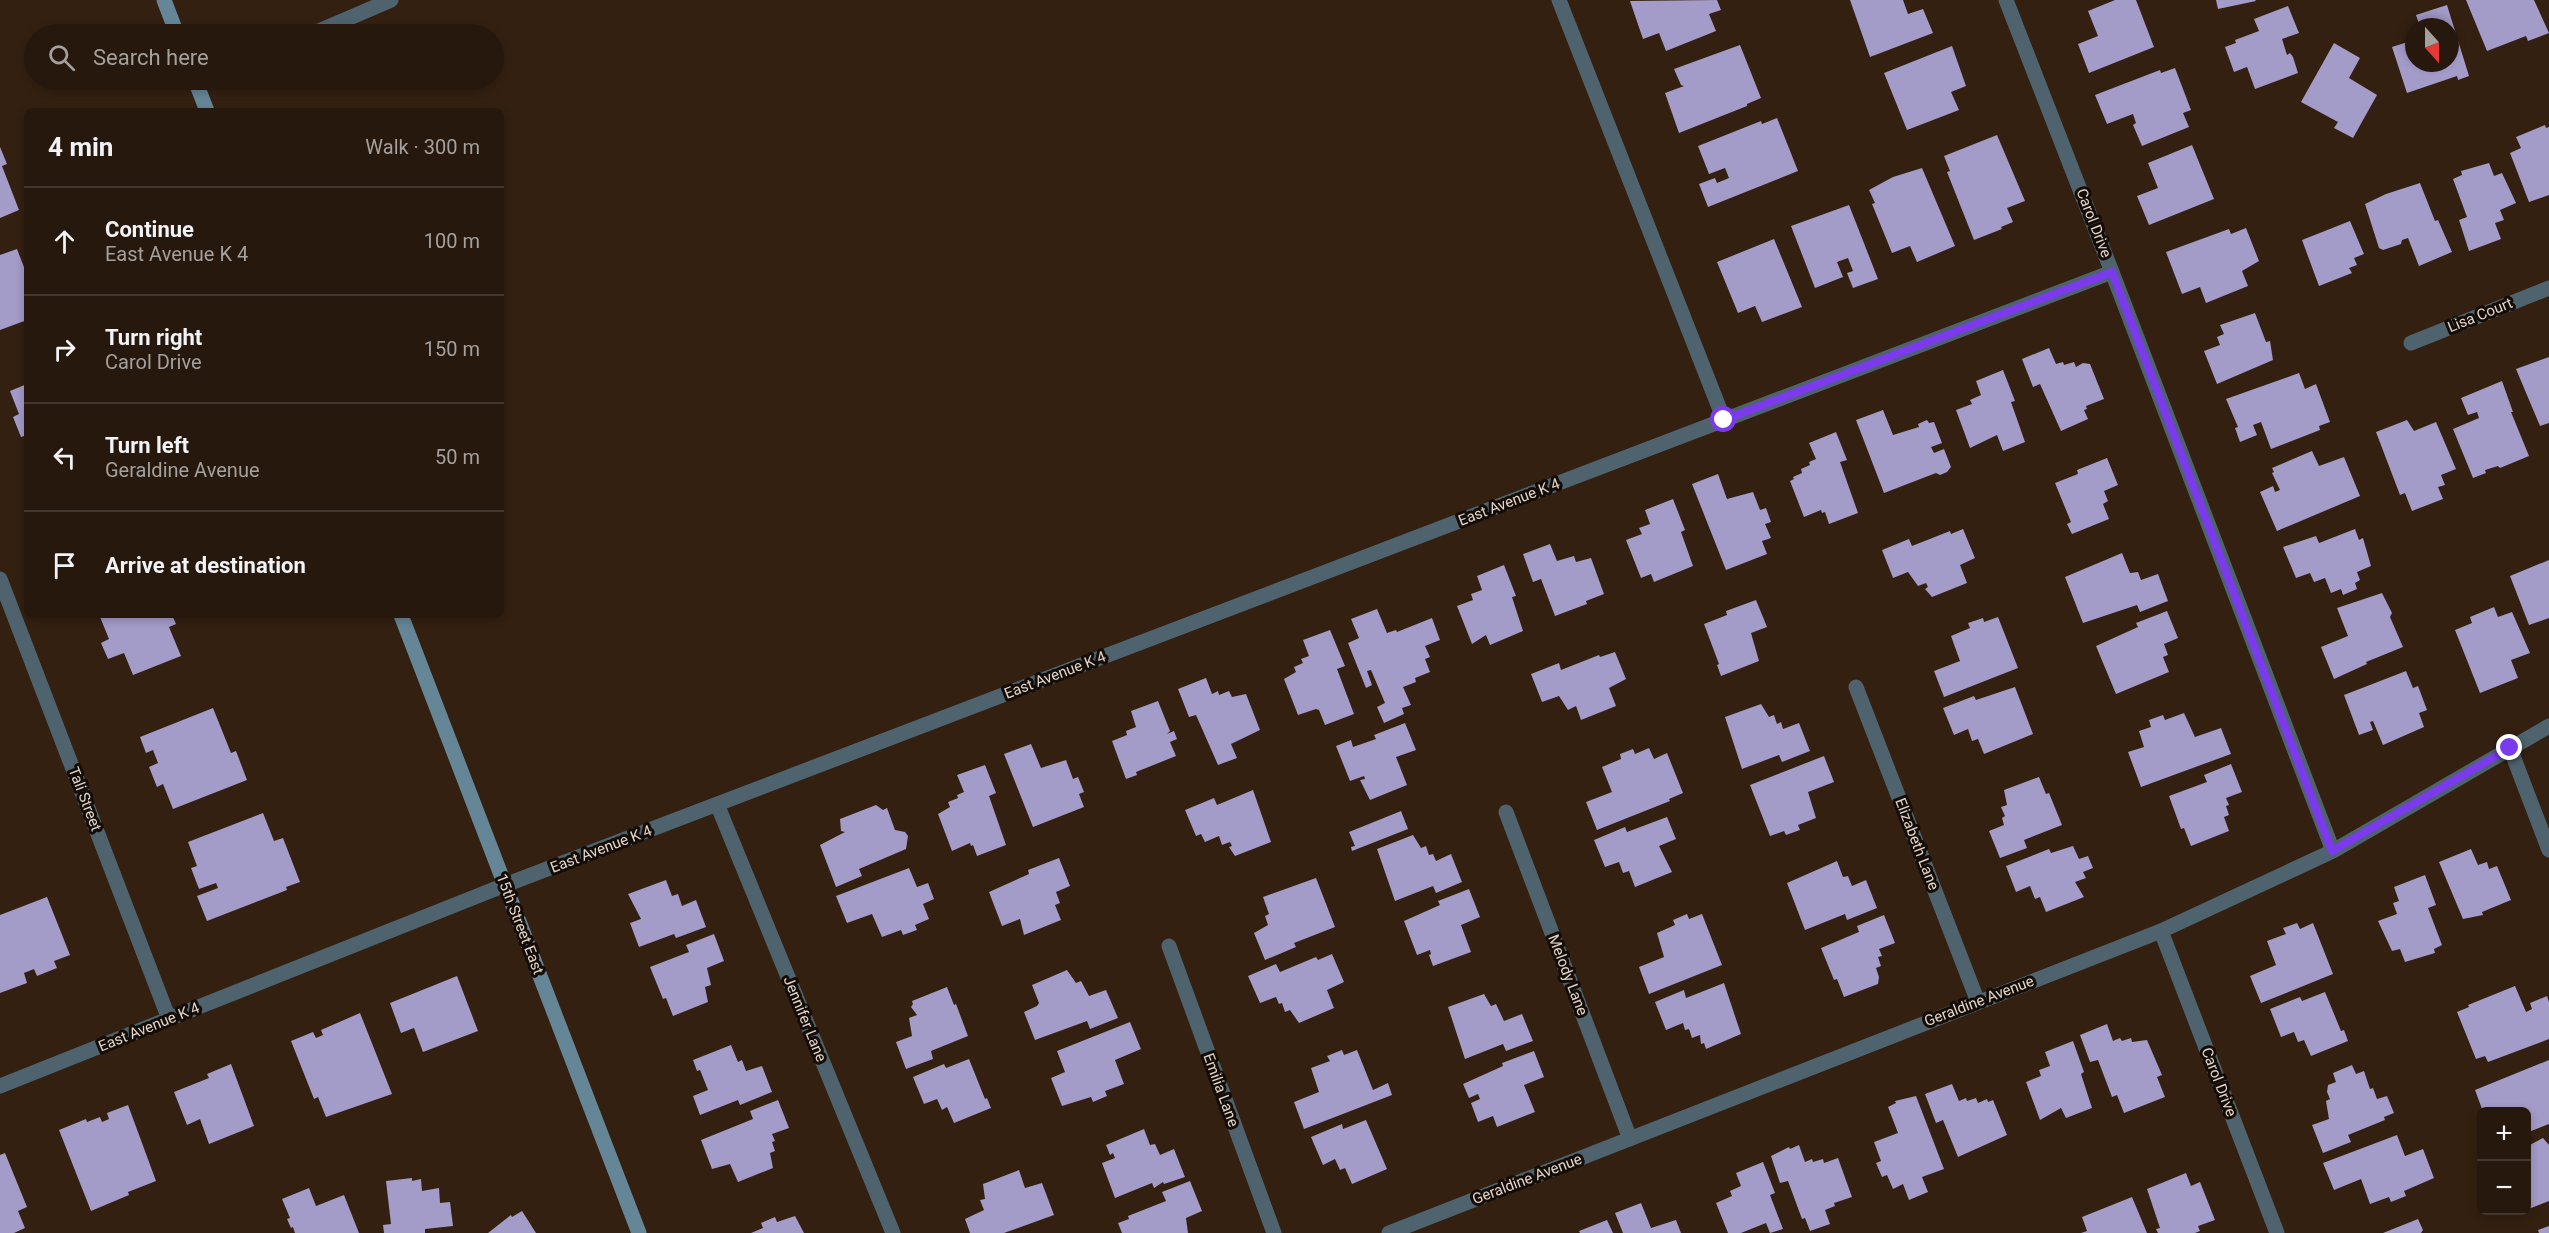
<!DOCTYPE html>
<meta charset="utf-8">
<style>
body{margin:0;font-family:Roboto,sans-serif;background:#2e2116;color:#f1f3f6}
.controls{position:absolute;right:18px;bottom:18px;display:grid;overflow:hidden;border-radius:9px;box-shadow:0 3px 9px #0003}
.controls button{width:54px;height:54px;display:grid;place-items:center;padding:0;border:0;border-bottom:2px solid #42372e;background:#26180d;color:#f1f3f6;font:30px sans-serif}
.compass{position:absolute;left:2405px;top:18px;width:54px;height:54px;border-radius:50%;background:#26180d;box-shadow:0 3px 9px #0003;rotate:159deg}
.stop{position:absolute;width:18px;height:18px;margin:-14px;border:4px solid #7c3aed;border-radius:50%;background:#fff}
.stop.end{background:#7c3aed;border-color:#fff;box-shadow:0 2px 6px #0008}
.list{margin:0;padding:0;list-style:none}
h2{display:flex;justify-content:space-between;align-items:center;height:78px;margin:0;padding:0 24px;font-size:26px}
h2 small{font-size:20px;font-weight:400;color:#a4a09d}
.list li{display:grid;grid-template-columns:39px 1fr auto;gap:18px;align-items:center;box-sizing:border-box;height:108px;padding:0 24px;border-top:2px solid #42372e}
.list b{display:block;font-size:22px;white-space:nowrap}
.list p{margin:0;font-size:20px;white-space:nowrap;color:#a4a09d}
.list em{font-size:20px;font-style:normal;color:#a4a09d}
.icon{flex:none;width:33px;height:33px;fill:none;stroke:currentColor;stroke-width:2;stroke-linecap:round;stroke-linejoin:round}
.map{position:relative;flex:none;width:2549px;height:1233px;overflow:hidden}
.search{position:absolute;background:#26180d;box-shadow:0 3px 9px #0003;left:24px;top:24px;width:480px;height:66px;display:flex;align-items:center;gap:15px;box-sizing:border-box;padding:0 21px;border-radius:33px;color:#a4a09d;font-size:22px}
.panel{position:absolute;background:#26180d;box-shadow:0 3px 9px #0003;left:24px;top:108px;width:480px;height:510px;border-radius:9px}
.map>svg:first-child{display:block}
</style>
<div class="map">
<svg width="2549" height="1233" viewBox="0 0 2549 1233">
<rect width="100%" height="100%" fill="#332011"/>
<path fill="#a39bc8" d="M1717,0L1721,10L1709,14L1716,31L1666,51L1659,33L1643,39L1630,1Z
M1850,0H1903L1908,14L1923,9L1933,33L1870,57Z
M2115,0H2136L2154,47L2089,73L2078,44L2098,36L2088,11Z
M2216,0H2255L2256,1L2218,9Z
M2466,0H2534L2549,33L2528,41L2526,36L2487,51Z
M2447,5L2469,76L2458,80L2457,76L2407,93L2392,47L2414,40V63H2450V27H2420L2416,15Z
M2288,6L2299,33L2282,39L2287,55L2290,53L2293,57L2298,73L2255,89L2247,67L2234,72L2225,47L2236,43L2235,40L2259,31L2254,19Z
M2334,43L2360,58L2349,78L2377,95L2353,138L2334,128L2338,122L2301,102Z
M1740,45L1761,98L1747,104V106L1679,133L1665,93L1684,86L1681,85L1674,69Z
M1952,46L1966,86L1951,92L1959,110L1907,130L1884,73Z
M2175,68L2191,110L2183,113L2189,127L2142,146L2133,125L2136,123L2133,114L2107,124L2095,95L2160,70L2161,73Z
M1777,118L1798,171L1708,207L1699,184L1715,178L1717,183L1729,178L1725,168L1709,174L1698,146L1761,121L1762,124Z
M2545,125L2546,128L2549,127V195L2529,202L2510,153L2521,148L2516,137Z
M1997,135L2025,201L2007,208L2013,222L2001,227L2002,229L1974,240L1947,172L1950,171L1944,156Z
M2192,145L2214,199L2149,225L2137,196L2158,188L2148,163Z
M0,147L7,164L2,166L19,210L0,218Z
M2489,163L2494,176L2502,173L2516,203L2500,210L2504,220L2495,223L2501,239L2469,251L2459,220L2467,217L2453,179L2462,175L2461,171Z
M1922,168L1955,246L1917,262L1910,246L1892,253L1872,204L1875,203L1869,190L1893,177Z
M2420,183L2435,221L2438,220L2452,252L2419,266L2408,238L2402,240L2401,244L2383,250L2379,248L2365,204L2386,194Z
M1849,205L1878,279L1853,288L1847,273L1853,271L1848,258L1837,262L1843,277L1815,288L1791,226Z
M2350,221L2364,254L2354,258L2357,265L2349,268L2352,273L2319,286L2302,240Z
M2246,228L2259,261L2242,271L2248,286L2206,303L2200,287L2182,294L2166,252L2229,229L2231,234Z
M1774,239L1802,307L1762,322L1755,306L1738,313L1717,262Z
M17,249L27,275V320L0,330V255Z
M2255,313L2266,342L2270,341L2273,360L2217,384L2204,351L2220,345L2217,337L2224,334L2220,325Z
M2049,348L2056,364L2063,362L2064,365L2074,362L2076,367L2083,363L2090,364L2104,399L2086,406L2087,409L2084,410L2088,419L2061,431L2040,384L2033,387L2022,359Z
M2549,357V423L2540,426L2516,369Z
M2003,370L2015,401L2011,402L2025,442L2003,451L1997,435L1970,448L1956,410L1972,404L1970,400L1981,395L1976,381Z
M2299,373L2305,389L2316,384L2330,422L2319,426L2320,430L2271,449L2261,422L2253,425L2257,435L2240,442L2235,428L2238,427L2226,399Z
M2502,381L2513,412H2511L2529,456L2500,468L2498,466L2485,470L2486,473L2473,478L2453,429L2479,418L2477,412L2468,415L2461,398Z
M27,384V435L21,437L13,417L19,414L10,391Z
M1883,410L1893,435L1919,427L1918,424L1927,420L1929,423L1934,422L1942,443L1931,447L1934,453L1944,449L1951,467L1947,472L1940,475L1936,473L1884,493L1856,420Z
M2407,420L2414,431L2436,422L2456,469L2441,475L2445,485L2438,487L2443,499L2412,511L2405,493L2400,495L2376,432Z
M1836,432L1847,460L1840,462L1858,513L1829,524L1825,512L1822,513L1821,510L1804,517L1790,481L1794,479L1793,477L1802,473L1801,469L1810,465L1809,462L1816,459L1809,443Z
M2312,451L2319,466L2344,457L2360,496L2277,531L2260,492L2273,486L2275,492L2280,490L2272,473L2274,472L2272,468Z
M2107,458L2118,485L2104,491L2108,501L2103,504L2109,519L2072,534L2067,524L2071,522L2055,483L2078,474L2077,470Z
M1718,474L1727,499L1753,492L1760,510L1766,508L1771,522L1765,524L1771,538L1762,541L1767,554L1726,570L1692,484Z
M1673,499L1685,530L1681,532L1693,566L1654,582L1651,574L1641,578L1626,540L1642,534L1639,528L1650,524L1645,510Z
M1963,529L1975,558L1960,565L1967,583L1932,597L1925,589L1928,587L1926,583L1918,586L1908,572L1893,578L1882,550L1909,539L1912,546L1950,531L1951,534Z
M2355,529L2359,540L2363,538L2371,566L2357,572L2360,580L2355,583L2357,589L2343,595L2341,589L2331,593L2325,578L2314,582L2310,573L2296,578L2283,547L2316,536L2319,543Z
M1550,544L1557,561L1574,556L1576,562L1591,558L1604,594L1586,601L1587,604L1555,616L1541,579L1533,582L1523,554Z
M2122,553L2130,573L2138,572L2141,580L2158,574L2168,601L2140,612L2137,605L2083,623L2065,577Z
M2549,560V618L2529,625L2510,576Z
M1504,565L1516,596L1512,597L1523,631L1490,645L1486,635L1472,644L1457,606L1473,600L1471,594L1482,590L1477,576Z
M2382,593L2392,613L2390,617L2403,647L2366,662L2367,664L2334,679L2321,647L2348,636L2337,608Z
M1756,600L1767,627L1751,633L1759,661L1721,676L1717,665L1719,664L1704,624L1727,615L1726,611Z
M2494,607L2498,617L2512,612L2530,653L2511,660L2518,678L2480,693L2455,630L2472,623L2470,617Z
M1377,609L1387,633L1396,630L1397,632L1432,618L1440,640L1425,646L1430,657L1425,659L1430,672L1415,678L1416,682L1403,687L1411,705L1402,708L1404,714L1384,723L1377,707L1385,703L1371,670L1367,671L1372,685L1366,688L1348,643L1359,638L1351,619Z
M2167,611L2178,638L2164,644L2168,655L2163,657L2169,672L2116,694L2096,646L2138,627L2136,623Z
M106,615H172L176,624L169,627L181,656L133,675L124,653L108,659L101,643L109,639L100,617Z
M1998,617L2018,668L1944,697L1934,671L1960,661L1951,636L1970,628L1968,623L1983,618L1984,622Z
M1330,630L1345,666L1337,669L1354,714L1325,725L1319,710L1316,709L1298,715L1284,679L1296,672L1294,667L1303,663L1301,659L1309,656L1303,640Z
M1615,652L1626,679L1609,688L1616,706L1581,720L1576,706L1568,710L1559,696L1542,702L1531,674L1559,663L1561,670L1599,655L1600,657Z
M2406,671L2413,688L2418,686L2427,710L2419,713L2424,727L2383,745L2373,721L2370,722L2373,730L2359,735L2344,695Z
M1206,678L1212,694L1218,691L1219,695L1229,691L1232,697L1246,694L1260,730L1231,744L1237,758L1218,765L1196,715L1189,717L1178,689Z
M2015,687L2033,734L1984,754L1978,739L1972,741L1968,729L1954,735L1943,708L1974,696L1976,700Z
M1158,701L1170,731L1167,734L1174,731L1177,739L1170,742L1176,756L1136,772L1137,775L1126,779L1112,741L1127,735L1126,731L1136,727L1131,711Z
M1761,704L1769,717L1774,715L1777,724L1781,722L1783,729L1799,723L1810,751L1782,762L1779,755L1742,769L1725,717Z
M213,708L231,753L236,751L247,780L173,809L163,784L157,787L149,767L158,763L153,750L146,753L140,737Z
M2184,713L2195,737L2221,728L2231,754L2141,787L2128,752L2144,747L2139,731L2151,727L2149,720L2163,715L2165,720Z
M1405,723L1416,750L1396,757L1407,785L1370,800L1360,780L1365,779L1364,776L1350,781L1336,746L1351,740L1353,747L1376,739L1374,735Z
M1031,744L1041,768L1066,760L1073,779L1078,777L1084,792L1079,794L1084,807L1033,827L1004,754Z
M1649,748L1654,759L1667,753L1683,793L1669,799L1670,801L1597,830L1586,802L1612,792L1602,767L1621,759L1620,754L1633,749L1635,754Z
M1824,756L1834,782L1808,792L1816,818L1798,825L1800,830L1786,835L1784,831L1770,836L1750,785Z
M2231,764L2242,792L2226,798L2229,805L2226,806L2229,815L2224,817L2229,831L2191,846L2184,828L2181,829L2169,796L2207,782L2204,775Z
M985,765L996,793L989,796L1006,845L977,856L973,845L971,846L970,843L952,851L938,814L950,807L948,802L958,798L957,795L964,792L957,775Z
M2039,777L2046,794L2049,793L2062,825L2024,840L2027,848L2000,858L1989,831L2004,825L2002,818L2005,816L2001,807L2007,805L2004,790Z
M1253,790L1271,842L1235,856L1229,847L1232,846L1230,842L1222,845L1219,836L1205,842L1201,834L1196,836L1185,810L1214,798L1217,805Z
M876,805L883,810L887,808L895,830L905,832L908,836L906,849L859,869L862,876L836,887L820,845L845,832L841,831L840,819Z
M1401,811L1408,829L1352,851L1351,847L1355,846L1349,832Z
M263,813L274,841L283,838L300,882L286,887L287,890L207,921L197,896L218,888L216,883L199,889L191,868L197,866L188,842Z
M1667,817L1676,839L1659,846L1672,872L1635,887L1629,871L1623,873L1619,862L1605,867L1594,840L1625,827L1627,832Z
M1413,835L1421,848L1426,846L1429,855L1433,854L1436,861L1451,854L1462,882L1436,893L1433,886L1395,901L1377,849Z
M2073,846L2079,859L2088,856L2093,868L2083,872L2086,878L2075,882L2084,897L2046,912L2040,897L2035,899L2030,886L2016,892L2006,866L2049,849L2051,853Z
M2471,849L2478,865L2487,862L2489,869L2497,866L2511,900L2482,912L2483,915L2463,919L2439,862Z
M1059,858L1070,886L1056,892L1060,903L1055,905L1061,920L1024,935L1020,919L1002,926L989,892L1029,874L1028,870Z
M1837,861L1843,877L1848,876L1852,886L1866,880L1877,908L1847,920L1845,914L1805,930L1787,883Z
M909,868L917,887L928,883L934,899L923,904L929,919L915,925L917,930L903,935L901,930L882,937L872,914L847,923L836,896Z
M2425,875L2436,905L2428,908L2442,945L2434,949L2435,953L2405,962L2400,949L2392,951L2378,921L2397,914L2393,903L2399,901L2394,887Z
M1316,878L1335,927L1294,943L1296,947L1265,960L1254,933L1268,925L1265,916L1269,914L1263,897Z
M666,880L672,896L678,894L682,906L696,900L706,927L676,938L674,934L639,947L630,923L641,919L628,894Z
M1469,889L1480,917L1461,925L1471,952L1433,966L1429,955L1431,954L1430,950L1417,955L1404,921L1440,905L1438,901Z
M47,897L70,955L54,961L57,968L37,976L34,969L24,973L27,983L0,993V915Z
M1687,914L1689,919L1702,914L1722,965L1649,994L1639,967L1664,957L1657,933L1675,925L1673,920Z
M1884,915L1895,943L1879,949L1882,956L1878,957L1881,966L1876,968L1879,977L1878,984L1844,997L1837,979L1834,980L1821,948L1859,932L1857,926Z
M2297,923L2300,929L2313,923L2333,974L2261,1003L2250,976L2276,965L2267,941L2286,934L2283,928Z
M714,934L724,961L707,968L711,985L705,987L708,1002L673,1016L666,998L663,999L650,967L689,952L686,945Z
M1332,954L1344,982L1327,990L1334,1008L1299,1023L1290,1010L1285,1012L1282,1003L1279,1004L1276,997L1260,1003L1248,976L1276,964L1280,972L1316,957L1318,960Z
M1067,970L1076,983L1081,981L1089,996L1106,990L1118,1018L1090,1029L1087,1021L1035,1040L1024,1012L1037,1006L1039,1003L1032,985Z
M457,976L478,1031L423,1052L414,1028L401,1033L390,1003Z
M1724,983L1741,1034L1706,1049L1704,1043L1701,1044L1700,1035L1692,1038L1689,1029L1685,1030L1683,1023L1666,1030L1655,1002L1684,990L1686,998Z
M2515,986L2526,1012L2532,1009L2530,1003L2547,996L2549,1002V1039L2488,1062L2485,1056L2476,1059L2457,1012L2469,1007L2468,1005Z
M947,987L954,1005L956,1004L968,1036L931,1051L933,1059L906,1069L896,1042L912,1036L909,1018L917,1015L911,1007L913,1004L912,1001Z
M2325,992L2341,1031L2344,1030L2348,1041L2311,1056L2304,1040L2298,1042L2294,1032L2281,1037L2270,1009L2300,997L2302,1001Z
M1484,994L1491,1006L1496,1004L1504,1021L1522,1014L1533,1041L1506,1051L1503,1044L1465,1059L1448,1007Z
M360,1013L392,1094L326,1117L318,1097L314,1099L291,1041L313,1032L316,1038L323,1035L321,1030Z
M1130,1022L1141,1049L1115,1060L1124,1084L1105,1091L1107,1096L1093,1102L1091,1097L1062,1106L1051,1078L1065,1072L1057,1051Z
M2107,1024L2113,1041L2120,1038L2122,1041L2131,1038L2132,1042L2147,1040L2162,1075L2157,1077L2165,1097L2124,1113L2117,1095L2112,1097L2098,1060L2090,1062L2080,1035Z
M2073,1041L2084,1072L2081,1074L2092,1108L2066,1118L2061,1108L2040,1120L2026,1082L2041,1076L2039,1070L2050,1066L2045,1052Z
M731,1045L738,1062L742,1060L746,1071L762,1066L772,1092L740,1105L738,1100L700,1115L693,1096L708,1090L700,1070L697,1071L693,1060Z
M1342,1050L1344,1055L1357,1050L1373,1090L1388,1083L1392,1095L1304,1129L1294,1102L1319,1092L1311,1068L1330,1061L1327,1056Z
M1534,1051L1544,1077L1524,1085L1535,1112L1497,1127L1493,1116L1478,1122L1471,1103L1480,1099L1478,1094L1469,1098L1463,1084L1503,1066L1502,1063Z
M969,1059L985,1099L987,1098L991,1108L954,1123L947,1107L942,1110L937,1099L924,1104L913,1077L944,1064L946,1068Z
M2549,1060V1124L2526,1133V1112H2504L2503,1109L2485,1112L2482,1109L2475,1090Z
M231,1064L254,1126L209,1144L200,1119L187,1125L174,1092L209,1078L207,1074Z
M2352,1065L2356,1074L2364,1071L2370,1089L2373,1088L2377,1099L2387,1096L2394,1113L2384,1117L2385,1120L2348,1135L2351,1142L2323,1153L2312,1125L2329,1119L2326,1101L2330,1099L2327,1092L2328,1085L2336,1082L2333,1073Z
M1952,1084L1959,1101L1966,1098L1967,1101L1976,1098L1978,1103L1987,1099L1988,1102L1993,1100L2007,1135L1958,1157L1943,1120L1936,1123L1925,1094Z
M1916,1096L1944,1169L1922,1177L1928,1192L1909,1200L1903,1184L1893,1189L1887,1175L1882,1177L1876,1163L1881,1161L1874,1142L1898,1133L1888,1107L1896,1103L1895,1101Z
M778,1100L789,1128L772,1134L775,1141L772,1142L775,1151L770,1153L773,1168L738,1182L730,1164L712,1169L701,1140L753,1119L750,1111Z
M128,1105L156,1181L128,1192L129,1195L91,1211L59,1130L86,1119L87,1122L100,1117L102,1122L109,1119L107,1113Z
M1366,1120L1387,1169L1352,1184L1345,1168L1340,1170L1335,1159L1323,1165L1311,1137L1342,1124L1343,1129Z
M1144,1129L1150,1145L1155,1144L1160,1155L1174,1149L1185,1177L1164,1184L1163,1182L1154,1188L1152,1183L1115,1198L1102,1163L1115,1158L1113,1153L1110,1155L1106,1145Z
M2397,1135L2405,1156L2423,1149L2434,1178L2404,1191L2406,1196L2391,1202L2389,1197L2370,1204L2361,1179L2334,1190L2323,1163Z
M2543,1138L2549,1145V1201L2526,1210V1147Z
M1799,1145L1805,1162L1812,1159L1813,1162L1823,1159L1824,1163L1838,1158L1852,1197L1834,1203L1835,1206L1825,1210L1830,1224L1810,1231L1805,1218L1802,1219L1788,1181L1780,1183L1771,1156L1789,1147L1790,1149Z
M5,1153L27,1207L18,1211L25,1228L14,1233H0V1155Z
M1763,1162L1775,1193L1770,1195L1783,1229L1770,1233L1766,1223L1741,1233H1728L1716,1203L1732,1196L1730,1191L1741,1186L1736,1173Z
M1019,1170L1025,1188L1042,1183L1054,1215L1004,1233H970L965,1219L984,1210L980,1200L985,1199L983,1184Z
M2186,1173L2191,1186L2200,1182L2215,1220L2198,1226L2200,1231L2195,1233H2158L2156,1229L2160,1228L2147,1189Z
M412,1178V1181L421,1179L422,1191L439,1188L440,1203L450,1202L453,1226L425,1229V1233H384L383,1225L391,1224L386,1181Z
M1190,1181L1202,1211L1186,1218L1188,1233H1122L1118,1223L1129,1219L1128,1216L1166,1201L1162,1192Z
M309,1188L316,1206L344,1195L359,1233H295L293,1227L291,1228L287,1219L290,1218L282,1199Z
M2132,1197L2147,1233H2081L2087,1231L2082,1217Z
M1641,1203L1651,1228L1676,1220L1681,1233H1623L1615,1213Z
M522,1211L536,1233H488L511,1215L512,1217Z
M795,1216L804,1233H751L763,1228L761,1223L775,1217L777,1222Z
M2418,1219L2423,1230L2421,1233H2383Z
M1607,1220L1613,1233H1580L1579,1231Z
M2549,1226V1233H2539L2538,1230Z"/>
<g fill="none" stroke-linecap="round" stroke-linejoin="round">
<path stroke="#4e636d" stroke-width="15" d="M1559,0L1724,420
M2006,0L2112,272L2333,851
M312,34L391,0
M2411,343L2549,288
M0,579L169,1019
M1856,687L1978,1002
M2510,748L2549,850
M717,804L893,1233
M1506,812L1630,1139
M2161,931L2277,1233
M1169,946L1274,1233
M0,1086L505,885L2112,272
M1389,1233L2161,931L2333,851L2549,726"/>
<path stroke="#658696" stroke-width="15" d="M164,0L177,34
M195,80L207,111
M401,615L639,1233"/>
</g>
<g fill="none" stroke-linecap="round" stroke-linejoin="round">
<path stroke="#7c3aed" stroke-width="8" d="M1724,420L2112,272L2332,851L2510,748"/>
</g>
<g text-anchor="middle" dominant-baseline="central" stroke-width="6" stroke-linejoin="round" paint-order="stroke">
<g font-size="15" fill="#e1d4cb" stroke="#140c06">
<text transform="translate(2094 223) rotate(69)">Carol Drive</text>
<text transform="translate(2480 315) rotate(-22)">Lisa Court</text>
<text transform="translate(1509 502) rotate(-21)">East Avenue K 4</text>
<text transform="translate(1055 675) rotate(-21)">East Avenue K 4</text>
<text transform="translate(85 799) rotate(69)">Tali Street</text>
<text transform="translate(1917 844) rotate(69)">Elizabeth Lane</text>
<text transform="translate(601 849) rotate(-21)">East Avenue K 4</text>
<text transform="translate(520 924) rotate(69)">15th Street East</text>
<text transform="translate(1568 975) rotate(69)">Melody Lane</text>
<text transform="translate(1979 1001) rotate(-21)">Geraldine Avenue</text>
<text transform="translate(805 1019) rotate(68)">Jennifer Lane</text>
<text transform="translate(149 1027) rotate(-22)">East Avenue K 4</text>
<text transform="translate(2219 1082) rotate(69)">Carol Drive</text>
<text transform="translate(1221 1090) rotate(70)">Emilia Lane</text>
<text transform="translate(1527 1179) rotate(-21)">Geraldine Avenue</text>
</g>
</g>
</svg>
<div class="controls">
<button>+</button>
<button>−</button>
</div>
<svg class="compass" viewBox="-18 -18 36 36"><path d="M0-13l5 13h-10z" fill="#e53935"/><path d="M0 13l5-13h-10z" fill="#a4a09d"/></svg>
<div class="stop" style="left:1724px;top:420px"></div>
<div class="stop end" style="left:2510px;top:748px"></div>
<div class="search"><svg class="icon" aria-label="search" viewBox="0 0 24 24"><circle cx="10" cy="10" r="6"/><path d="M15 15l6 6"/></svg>Search here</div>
<section class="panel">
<h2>4 min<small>Walk · 300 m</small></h2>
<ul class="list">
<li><svg class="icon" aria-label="ahead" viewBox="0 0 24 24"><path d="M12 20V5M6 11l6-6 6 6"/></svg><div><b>Continue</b><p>East Avenue K 4</p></div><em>100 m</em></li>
<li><svg class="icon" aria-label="right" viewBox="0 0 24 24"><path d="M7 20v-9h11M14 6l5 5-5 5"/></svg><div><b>Turn right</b><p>Carol Drive</p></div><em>150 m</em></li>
<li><svg class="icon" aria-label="left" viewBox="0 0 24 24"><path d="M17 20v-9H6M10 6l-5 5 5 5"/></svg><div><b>Turn left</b><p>Geraldine Avenue</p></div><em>50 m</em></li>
<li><svg class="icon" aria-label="arrive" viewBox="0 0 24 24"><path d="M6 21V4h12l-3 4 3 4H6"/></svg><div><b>Arrive at destination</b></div></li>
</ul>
</section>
</div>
